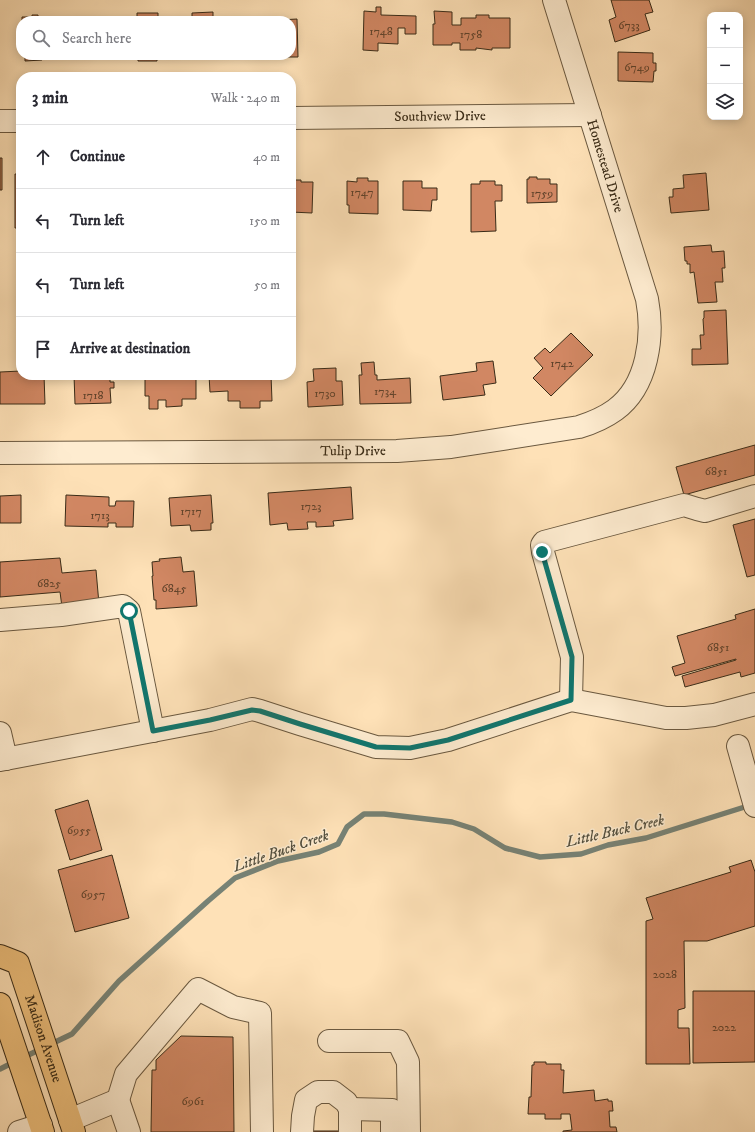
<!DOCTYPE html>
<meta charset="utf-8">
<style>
body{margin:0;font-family:"IM FELL DW Pica",serif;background:#f2f2f3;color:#2b2b33}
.controls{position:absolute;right:12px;top:12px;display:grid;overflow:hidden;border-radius:8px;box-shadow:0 2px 10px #0003}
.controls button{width:36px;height:36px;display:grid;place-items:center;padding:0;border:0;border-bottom:1px solid #e1e1e2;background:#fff;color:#2b2b33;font:20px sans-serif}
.stop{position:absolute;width:12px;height:12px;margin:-9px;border:3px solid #0f766e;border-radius:50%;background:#fff}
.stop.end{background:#0f766e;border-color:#fff;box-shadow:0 1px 4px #0008}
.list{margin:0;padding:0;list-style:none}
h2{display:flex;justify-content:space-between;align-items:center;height:52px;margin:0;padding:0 16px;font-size:17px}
h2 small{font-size:13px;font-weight:400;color:#7c7c81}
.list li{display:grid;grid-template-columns:26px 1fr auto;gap:12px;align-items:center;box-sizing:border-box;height:64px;padding:0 16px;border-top:1px solid #e1e1e2}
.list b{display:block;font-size:15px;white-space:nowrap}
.list em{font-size:13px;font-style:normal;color:#7c7c81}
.icon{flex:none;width:22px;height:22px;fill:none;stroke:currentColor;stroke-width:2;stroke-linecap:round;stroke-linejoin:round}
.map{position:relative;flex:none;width:755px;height:1132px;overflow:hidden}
.search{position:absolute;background:#fff;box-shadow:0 2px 10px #0003;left:16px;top:16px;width:280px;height:44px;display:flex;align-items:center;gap:10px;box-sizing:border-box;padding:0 14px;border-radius:16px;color:#7c7c81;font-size:15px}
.panel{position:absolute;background:#fff;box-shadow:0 2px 10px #0003;left:16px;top:72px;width:280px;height:308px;border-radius:16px}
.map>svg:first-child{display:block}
</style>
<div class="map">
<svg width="755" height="1132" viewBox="0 0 755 1132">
<rect width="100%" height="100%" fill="#fee1b7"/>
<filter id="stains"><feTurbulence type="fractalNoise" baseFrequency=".005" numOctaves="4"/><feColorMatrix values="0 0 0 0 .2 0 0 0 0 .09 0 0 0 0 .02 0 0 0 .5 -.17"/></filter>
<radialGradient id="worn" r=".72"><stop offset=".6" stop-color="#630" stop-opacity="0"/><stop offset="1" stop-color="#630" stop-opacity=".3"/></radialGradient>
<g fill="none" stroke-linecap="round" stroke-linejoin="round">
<path stroke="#778275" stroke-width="5.5" d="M49,1045L72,1034L119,981L208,901L235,878L278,861L319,852L338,844L347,827L364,814H384L452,822L474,829L505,848L540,857L581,854L608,845L646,838L751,805
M22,1058L41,1049
M0,1069L14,1062"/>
</g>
<path fill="#d18763" stroke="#392b17" d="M611,0H649L653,12L645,14L650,30L615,42L609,20L616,17Z
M376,7H381V15L416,16V34H405V28H398V44L378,43V51L363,50L364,11L376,12Z
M434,11L452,12V25H461V18H476V15H489V18H510V48H492V50L476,48V50H460V43H452V45H433V24H435Z
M213,12V21H192V13Z
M137,13H158V20L159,21H136L137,20Z
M32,15H38V18L51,17V21H22V17H32Z
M78,17L117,18V21H64V19H78Z
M297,19L298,57H276V55H291V21H280V20Z
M618,52L653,53V63H656V71H654L653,82L618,81Z
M25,55H42V60L25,61Z
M138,55H157V61H138Z
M193,55H210V56L193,57Z
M0,158H2V190H0Z
M706,173L709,210L671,213L669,197H673V189L684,188L683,175Z
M15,174H21V235H18V228H15Z
M529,177H537V179H550V184H557V202L527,203V179H529Z
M357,178H368V181H378V214L349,213V205H347V181L357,182Z
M291,180H301V182H313L312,213L291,212Z
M403,181H422V188H437V200H432L431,211L403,210Z
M480,181H495V185H502V201H495L496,231L471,232V184H480Z
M711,245L712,252L724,251L725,268H722L723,282H715L717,302L698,303L694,272L690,273V264H687V261H685L684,247Z
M726,310L728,364L692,365V349H701L700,335H704L703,319L704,318V311Z
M571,333L593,355L551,396L533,378L543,368L534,358L545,348L550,353Z
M493,361L496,383L483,385L485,395L443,400L440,376L477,371L476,363Z
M374,362L375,375H377V380L410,378L411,403L360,404L359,375H362L361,363Z
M336,368V381H342L343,405L308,407L307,382L314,381L313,369Z
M21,371V375H44L45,404H0V372Z
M74,375H112L113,378H110V382H114V388H110L111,403L75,404Z
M145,375H196V399H182V406L166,407V400H158V409H149V396H145Z
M209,375H271L272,401H260V408H240V401H228V391L210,392Z
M755,445V475L684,495L676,467Z
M351,487L353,519L333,521L334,526L316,527V522H307L308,529L288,530L287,523L270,525L268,493Z
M21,495V523H0V496Z
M66,495L109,497V506H115L116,501H134L133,527H116V523H108V527L65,526Z
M211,495L213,523H211V530L191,531L190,525L171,526L169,498Z
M755,519V575L747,577L733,525Z
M181,557L183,572L194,571L197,606L156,609V600H154L152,576H153L152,562L160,561L159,559Z
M60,558L62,573L96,570L99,604L62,607L60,592L0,597V562Z
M755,609V673L741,677L740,672L685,687L682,676L736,660V659L675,676L672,667L685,663L677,636L736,619L735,615Z
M88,800L102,850L70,860L55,810Z
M112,855L129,918L75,932L58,870Z
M751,860L755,872V926L707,941H684L685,1008L678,1010V1028H689L690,1064H646V921L653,919L646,898L731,872L729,867Z
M693,991H755V1062L693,1063Z
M181,1036L233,1037L234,1132H151L152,1070H156V1060Z
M534,1062H546V1064H561V1070H564L563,1093L594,1090L595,1101L608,1099V1101H612L613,1111H609L610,1127H616L617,1132H563V1131L572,1130L570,1114H561V1119H545V1114H528L529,1097H531L532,1065H534Z
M309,1131H343V1132H309Z"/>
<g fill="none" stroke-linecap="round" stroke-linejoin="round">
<g stroke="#6a583f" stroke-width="24">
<g id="minor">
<path id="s1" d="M291,118L590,115"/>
<path d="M0,121H21"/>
<path id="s2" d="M0,453L397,451L451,447L579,427C592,423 604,418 615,410C648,386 654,336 647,299L554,0"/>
<path d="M0,620L61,615L123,606L129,611L153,731"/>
<path d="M571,700L572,657L543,552L542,545L544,542L684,505L697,509L705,511L755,496"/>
<path d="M0,733L6,759"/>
<path d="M738,746L755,806"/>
<path d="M0,760L210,720L252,709L260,711L300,724L376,747L410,748L448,740L571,700L666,718H686L714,715L755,704"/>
<path d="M329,1041H398L408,1062L409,1132"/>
<path d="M118,1100L129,1132"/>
<path d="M350,1109L392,1110V1132"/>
<path d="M70,1120L118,1100L126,1074L198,989L233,1007L260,1013L262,1132"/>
<path d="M19,1132L41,1125"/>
<path d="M302,1132L303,1116L306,1100L318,1092H333L346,1102L350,1109V1132"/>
</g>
</g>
<g stroke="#392b17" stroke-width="24">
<g id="major">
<path id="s3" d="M0,956L18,963L74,1132"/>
<path d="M0,1004L43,1132"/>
</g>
</g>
<use href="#minor" stroke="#feecd0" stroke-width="22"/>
<use href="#major" stroke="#efc07c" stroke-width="22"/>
</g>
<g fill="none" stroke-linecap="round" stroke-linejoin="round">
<path stroke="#0f766e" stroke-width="5" d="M129,611L153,731L210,720L252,710L260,711L300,724L376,747L410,748L448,740L571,700L572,657L542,552"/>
</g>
<g text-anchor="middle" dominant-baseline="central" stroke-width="3" stroke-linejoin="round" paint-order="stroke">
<g font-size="12" fill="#5f422a">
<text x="629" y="25">6733</text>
<text x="381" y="31">1748</text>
<text x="471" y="34">1758</text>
<text x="637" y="67">6749</text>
<text x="362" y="192">1747</text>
<text x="542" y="193">1759</text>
<text x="562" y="363">1742</text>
<text x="385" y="391">1734</text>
<text x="325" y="393">1730</text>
<text x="93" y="395">1718</text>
<text x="716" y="471">6851</text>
<text x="311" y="506">1723</text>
<text x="191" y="511">1717</text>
<text x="100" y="515">1713</text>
<text x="49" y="583">6825</text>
<text x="174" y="588">6845</text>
<text x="718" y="647">6851</text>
<text x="79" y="830">6955</text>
<text x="93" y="894">6957</text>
<text x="665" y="974">2028</text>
<text x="724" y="1027">2022</text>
<text x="193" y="1101">6961</text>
</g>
<g font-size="14" fill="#392b17" stroke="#feecd0">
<text stroke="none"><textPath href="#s1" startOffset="149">Southview Drive</textPath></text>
<text transform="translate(605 166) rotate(73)">Homestead Drive</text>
<text stroke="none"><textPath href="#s2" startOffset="353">Tulip Drive</textPath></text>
<text stroke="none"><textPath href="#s3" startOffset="99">Madison Avenue</textPath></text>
</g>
<g font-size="15" font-style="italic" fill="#534f3e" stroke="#feecd0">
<text transform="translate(615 831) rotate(-13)">Little Buck Creek</text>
<text transform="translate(281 851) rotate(-19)">Little Buck Creek</text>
</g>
</g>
<rect width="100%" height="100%" filter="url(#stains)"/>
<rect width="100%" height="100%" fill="url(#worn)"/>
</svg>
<div class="controls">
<button>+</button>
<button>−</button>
<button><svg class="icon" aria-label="layers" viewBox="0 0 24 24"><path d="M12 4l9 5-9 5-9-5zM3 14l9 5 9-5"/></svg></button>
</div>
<div class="stop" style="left:129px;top:611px"></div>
<div class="stop end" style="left:542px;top:552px"></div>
<div class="search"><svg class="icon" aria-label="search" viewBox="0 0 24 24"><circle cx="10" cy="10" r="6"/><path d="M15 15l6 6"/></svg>Search here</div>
<section class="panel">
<h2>3 min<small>Walk · 240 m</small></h2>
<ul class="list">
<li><svg class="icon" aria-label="ahead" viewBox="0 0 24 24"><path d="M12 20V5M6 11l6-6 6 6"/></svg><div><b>Continue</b></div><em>40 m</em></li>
<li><svg class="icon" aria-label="left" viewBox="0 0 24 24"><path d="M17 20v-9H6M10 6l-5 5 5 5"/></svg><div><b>Turn left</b></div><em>150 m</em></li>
<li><svg class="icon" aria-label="left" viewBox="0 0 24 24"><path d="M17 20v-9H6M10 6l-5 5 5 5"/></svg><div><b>Turn left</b></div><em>50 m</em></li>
<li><svg class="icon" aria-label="arrive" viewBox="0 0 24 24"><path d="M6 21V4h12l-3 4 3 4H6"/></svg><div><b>Arrive at destination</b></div></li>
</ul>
</section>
</div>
